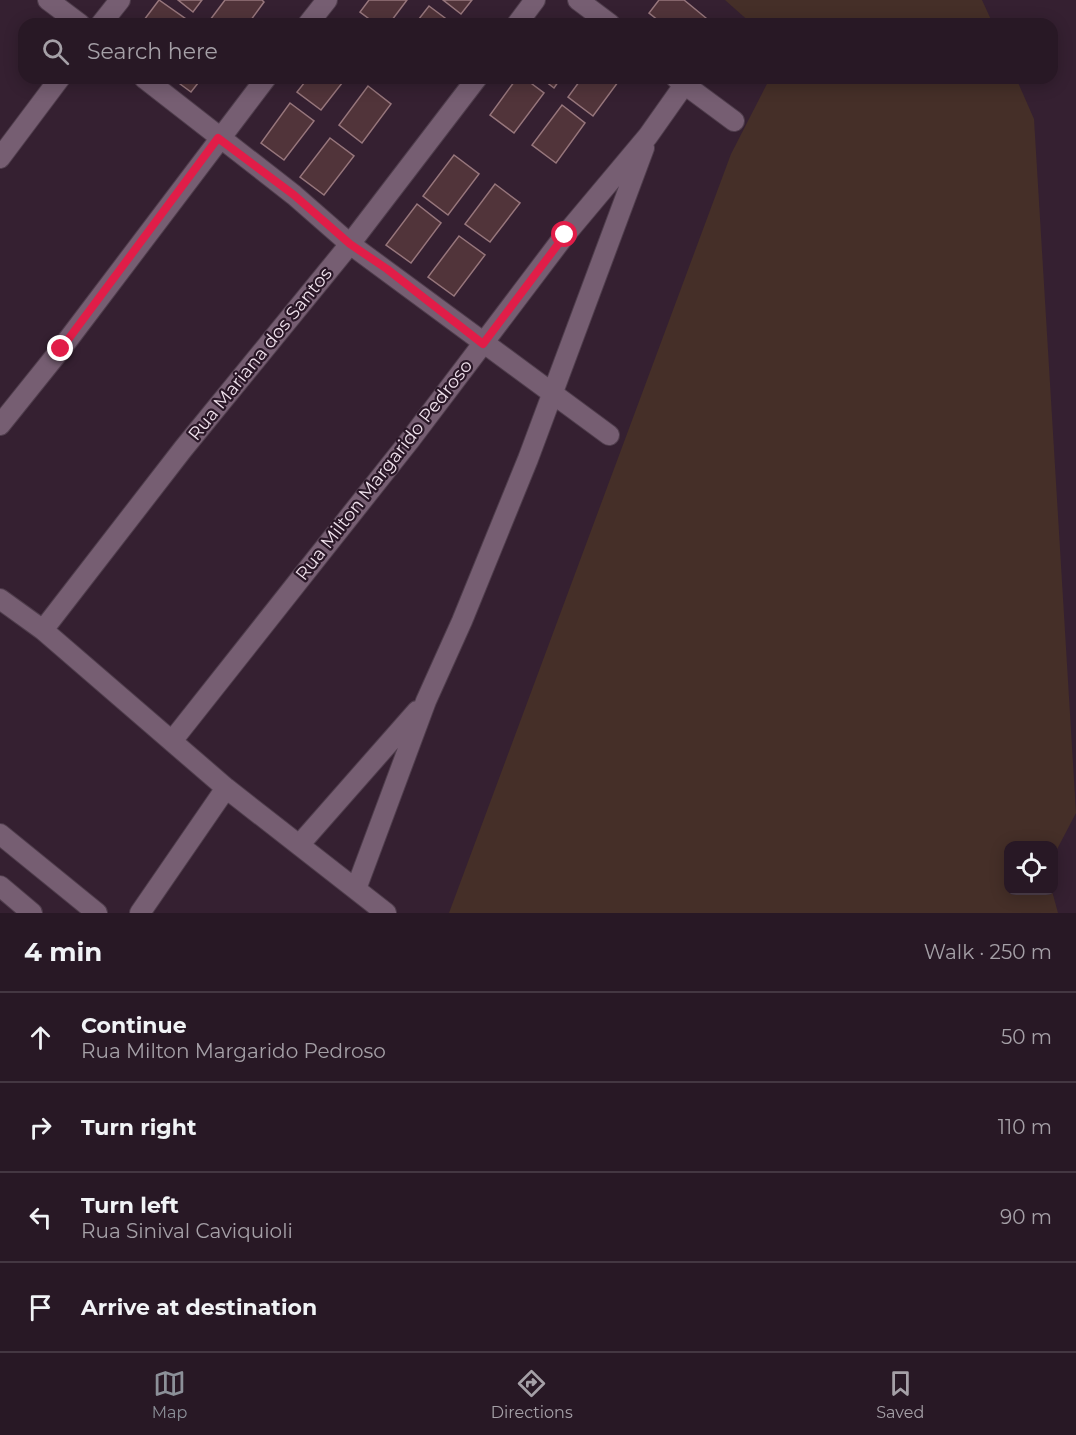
<!DOCTYPE html>
<meta charset="utf-8">
<style>
body{margin:0;font-family:Montserrat,sans-serif;background:#342532;color:#f1f3f6}
.controls{position:absolute;right:18px;bottom:18px;display:grid;overflow:hidden;border-radius:12px;box-shadow:0 3px 15px #0003}
.controls button{width:54px;height:54px;display:grid;place-items:center;padding:0;border:0;border-bottom:2px solid #443742;background:#281825;color:#f1f3f6;font:30px sans-serif}
.stop{position:absolute;width:18px;height:18px;margin:-14px;border:4px solid #e11d48;border-radius:50%;background:#fff}
.stop.end{background:#e11d48;border-color:#fff;box-shadow:0 2px 6px #0008}
.list{margin:0;padding:0;list-style:none}
h2{display:flex;justify-content:space-between;align-items:center;height:78px;margin:0;padding:0 24px;font-size:26px}
h2 small{font-size:20px;font-weight:400;color:#a5a0a7}
.list li{display:grid;grid-template-columns:39px 1fr auto;gap:18px;align-items:center;box-sizing:border-box;height:90px;padding:0 24px;border-top:2px solid #443742}
.list b{display:block;font-size:22px;white-space:nowrap}
.list p{margin:0;font-size:20px;white-space:nowrap;color:#a5a0a7}
.list em{font-size:20px;font-style:normal;color:#a5a0a7}
.icon{flex:none;width:33px;height:33px;fill:none;stroke:currentColor;stroke-width:2;stroke-linecap:round;stroke-linejoin:round}
.map{position:relative;flex:none;width:1076px;height:913px;overflow:hidden}
.search{position:absolute;background:#281825;box-shadow:0 3px 15px #0003;left:18px;right:18px;top:18px;height:66px;display:flex;align-items:center;gap:15px;box-sizing:border-box;padding:0 21px;border-radius:18px;color:#a5a0a7;font-size:22px}
.sheet{height:438px;background:#281825}
nav{display:flex;justify-content:space-around;align-items:center;box-sizing:border-box;height:84px;border-top:2px solid #443742;background:#281825;font-size:16px;color:#a5a0a7}
nav a{display:grid;justify-items:center;gap:3px}
nav .on{color:#8c9099}
.map>svg:first-child{display:block}
</style>
<div class="map">
<svg width="1076" height="913" viewBox="0 0 1076 913">
<rect width="100%" height="100%" fill="#352031"/>
<path fill="#452f28" d="M725,0H982L993,24H752Z
M770,78H1016L1034,119L1076,813L1054,855V846H1008V890L1052,891L1058,913H449L731,154Z"/>
<path fill="#51343a" stroke="#97767c" stroke-width="1.5" d="M159,0L186,19L182,24H141Z
M178,0H202L193,12Z
M225,0H262L264,2L248,24H207Z
M369,0H407L389,24H376L360,12Z
M443,0H472L461,14Z
M659,0H684L706,18L701,24H663L649,13Z
M429,6L453,24H415Z
M172,78H202L191,92Z
M308,78H346L321,110L297,92Z
M517,78H524L544,93L514,133L490,115Z
M541,78H561L554,88Z
M582,78H621L593,116L568,97Z
M368,86L391,104L362,143L339,125Z
M290,103L314,121L284,160L261,143Z
M562,105L585,123L556,163L532,145Z
M330,138L354,156L324,195L300,177Z
M454,155L479,174L448,215L423,196Z
M495,184L520,203L490,242L465,224Z
M417,204L441,223L411,263L386,245Z
M459,236L485,255L454,296L428,277Z"/>
<g fill="none" stroke-linecap="round" stroke-linejoin="round">
<g stroke="#4f3d4c" stroke-width="22">
<path id="minor" d="M48,0L80,24
M578,0L610,24
M101,24L120,0
M308,24L327,0
M517,24L535,0
M144,78L294,195L350,244L609,435
M676,78L734,121
M0,158L60,78
M0,425L61,349L266,78
M0,599L43,630L226,788L386,913
M43,630L183,449L350,244L477,78
M172,741L410,440L565,235L648,136L684,85
M0,834L97,913
M300,844L417,711
M0,886L32,913
M356,889L426,701L462,621L528,459L644,148
M140,913L226,788"/>
</g>
<use href="#minor" stroke="#765e72" stroke-width="20"/>
</g>
<g fill="none" stroke-linecap="round" stroke-linejoin="round">
<path stroke="#e11d48" stroke-width="8" d="M61,349L218,138L294,195L350,244L387,269L483,344L565,235"/>
</g>
<g text-anchor="middle" dominant-baseline="central" stroke-width="4.5" stroke-linejoin="round" paint-order="stroke">
<g font-size="18" fill="#f0e2ed" stroke="#2a1727">
<text transform="translate(260 354) rotate(-51)">Rua Mariana dos Santos</text>
<text transform="translate(384 470) rotate(-52)">Rua Milton Margarido Pedroso</text>
</g>
</g>
</svg>
<div class="controls">
<button><svg class="icon" aria-label="locate" viewBox="0 0 24 24"><circle cx="12" cy="12" r="6"/><path d="M12 2v4M12 18v4M2 12h4M18 12h4"/></svg></button>
</div>
<div class="stop" style="left:565px;top:235px"></div>
<div class="stop end" style="left:61px;top:349px"></div>
<div class="search"><svg class="icon" aria-label="search" viewBox="0 0 24 24"><circle cx="10" cy="10" r="6"/><path d="M15 15l6 6"/></svg>Search here</div>
</div>
<section class="sheet">
<h2>4 min<small>Walk · 250 m</small></h2>
<ul class="list">
<li><svg class="icon" aria-label="ahead" viewBox="0 0 24 24"><path d="M12 20V5M6 11l6-6 6 6"/></svg><div><b>Continue</b><p>Rua Milton Margarido Pedroso</p></div><em>50 m</em></li>
<li><svg class="icon" aria-label="right" viewBox="0 0 24 24"><path d="M7 20v-9h11M14 6l5 5-5 5"/></svg><div><b>Turn right</b></div><em>110 m</em></li>
<li><svg class="icon" aria-label="left" viewBox="0 0 24 24"><path d="M17 20v-9H6M10 6l-5 5 5 5"/></svg><div><b>Turn left</b><p>Rua Sinival Caviquioli</p></div><em>90 m</em></li>
<li><svg class="icon" aria-label="arrive" viewBox="0 0 24 24"><path d="M6 21V4h12l-3 4 3 4H6"/></svg><div><b>Arrive at destination</b></div></li>
</ul>
</section>
<nav>
<a class="on"><svg class="icon" aria-label="map" viewBox="0 0 24 24"><path d="M3 6l6-2 6 2 6-2v14l-6 2-6-2-6 2zM9 4v14M15 6v14"/></svg>Map</a>
<a><svg class="icon" aria-label="directions" viewBox="0 0 24 24"><path d="M12 3l9 9-9 9-9-9zM9 14v-3h6M13 9l2 2-2 2"/></svg>Directions</a>
<a><svg class="icon" aria-label="saved" viewBox="0 0 24 24"><path d="M7 4h10v16l-5-4-5 4z"/></svg>Saved</a>
</nav>
